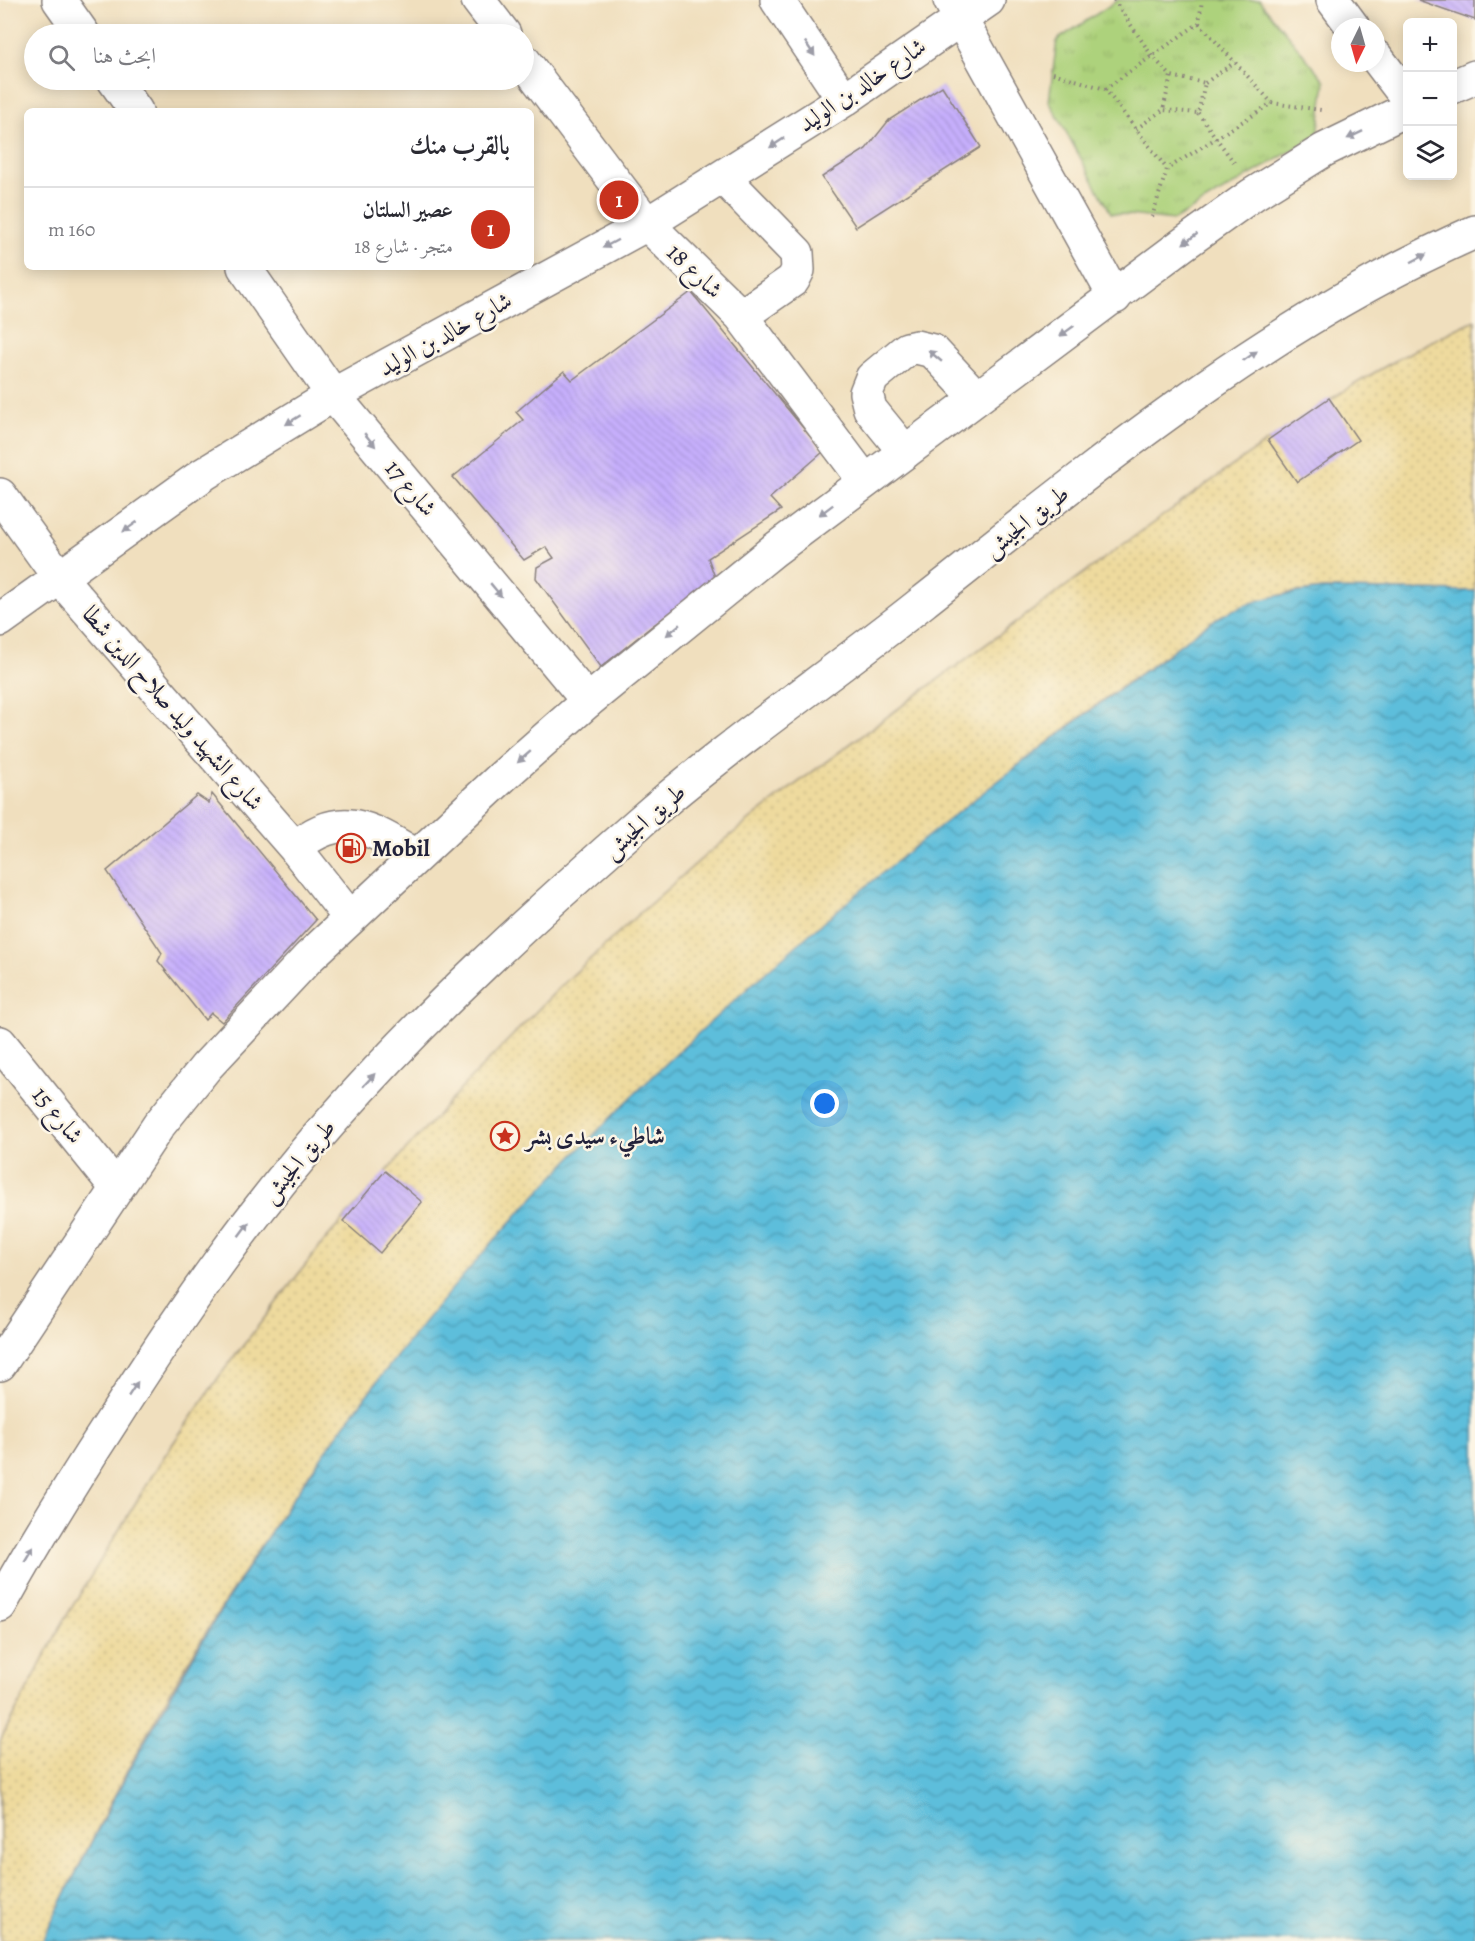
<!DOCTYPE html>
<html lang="ar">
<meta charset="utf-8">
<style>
body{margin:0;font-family:Alegreya,Amiri,serif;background:#f2f2f3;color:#2b2b33;direction:rtl}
.controls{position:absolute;right:18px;top:18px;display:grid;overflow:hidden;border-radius:9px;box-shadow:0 3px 15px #0003}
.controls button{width:54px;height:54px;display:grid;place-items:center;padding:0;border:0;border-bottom:2px solid #e1e1e2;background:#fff;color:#2b2b33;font:30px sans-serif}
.compass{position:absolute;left:1331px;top:18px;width:54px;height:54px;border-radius:50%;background:#fff;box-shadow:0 3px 15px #0003;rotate:185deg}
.you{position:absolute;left:825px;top:1104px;width:21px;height:21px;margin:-15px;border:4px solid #fff;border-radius:50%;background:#1a73e8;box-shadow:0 0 0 9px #1a73e833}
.badge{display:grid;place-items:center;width:39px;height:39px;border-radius:50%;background:#c8321e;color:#fff;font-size:20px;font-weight:700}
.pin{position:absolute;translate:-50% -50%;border:3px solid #fff;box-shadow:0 2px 6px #0006}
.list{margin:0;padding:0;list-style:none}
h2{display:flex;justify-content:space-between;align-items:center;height:78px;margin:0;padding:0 24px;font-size:26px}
h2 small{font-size:20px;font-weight:400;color:#7c7c81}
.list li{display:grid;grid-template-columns:39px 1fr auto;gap:18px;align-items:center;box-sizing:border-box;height:84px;padding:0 24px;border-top:2px solid #e1e1e2}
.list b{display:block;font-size:22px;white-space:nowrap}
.list p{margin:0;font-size:20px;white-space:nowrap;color:#7c7c81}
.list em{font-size:20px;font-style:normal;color:#7c7c81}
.icon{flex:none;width:33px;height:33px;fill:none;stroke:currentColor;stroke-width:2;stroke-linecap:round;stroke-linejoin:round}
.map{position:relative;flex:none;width:1475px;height:1941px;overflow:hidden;direction:ltr}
.search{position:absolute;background:#fff;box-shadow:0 3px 15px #0003;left:24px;top:24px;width:510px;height:66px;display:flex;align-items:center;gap:15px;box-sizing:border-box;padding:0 21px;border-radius:33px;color:#7c7c81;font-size:22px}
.panel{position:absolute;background:#fff;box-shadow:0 3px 15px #0003;left:24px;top:108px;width:510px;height:162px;border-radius:9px;direction:rtl}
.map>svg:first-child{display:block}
</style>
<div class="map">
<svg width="1475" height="1941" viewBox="0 0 1475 1941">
<defs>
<pattern id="grass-tufts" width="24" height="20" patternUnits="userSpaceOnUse" patternTransform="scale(1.5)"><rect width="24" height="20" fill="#add27b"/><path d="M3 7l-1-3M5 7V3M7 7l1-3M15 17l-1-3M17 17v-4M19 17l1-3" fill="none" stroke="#95b46b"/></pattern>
<pattern id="sand-dots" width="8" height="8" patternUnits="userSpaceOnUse" patternTransform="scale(1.5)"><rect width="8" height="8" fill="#eeda9e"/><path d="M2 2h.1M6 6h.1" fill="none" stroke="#ccbb89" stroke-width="1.8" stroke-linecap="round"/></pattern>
<pattern id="water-waves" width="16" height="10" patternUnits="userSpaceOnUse" patternTransform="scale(1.5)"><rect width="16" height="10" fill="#5dbedb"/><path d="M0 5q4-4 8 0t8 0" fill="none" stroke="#4c9ab3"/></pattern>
<pattern id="building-back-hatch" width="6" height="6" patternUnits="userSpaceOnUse" patternTransform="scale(1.5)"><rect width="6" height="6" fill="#c6affc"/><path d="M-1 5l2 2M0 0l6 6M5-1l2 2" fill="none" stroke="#aa96d9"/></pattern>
</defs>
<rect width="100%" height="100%" fill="#fcf5e5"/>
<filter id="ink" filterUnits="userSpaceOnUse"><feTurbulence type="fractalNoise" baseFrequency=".0167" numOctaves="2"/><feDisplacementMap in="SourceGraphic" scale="12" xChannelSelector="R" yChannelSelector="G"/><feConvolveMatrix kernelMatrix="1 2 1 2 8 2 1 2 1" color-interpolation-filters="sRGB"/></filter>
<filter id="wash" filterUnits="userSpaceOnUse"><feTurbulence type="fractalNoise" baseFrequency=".008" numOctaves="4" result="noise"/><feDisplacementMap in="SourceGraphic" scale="24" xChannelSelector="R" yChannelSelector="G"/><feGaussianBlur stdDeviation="1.35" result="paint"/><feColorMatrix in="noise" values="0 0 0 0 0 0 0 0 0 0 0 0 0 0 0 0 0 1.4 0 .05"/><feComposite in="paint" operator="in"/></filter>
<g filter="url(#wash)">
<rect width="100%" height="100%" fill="#f0dfbe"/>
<path fill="url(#grass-tufts)" stroke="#687a5b" stroke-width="1.5" d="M1118,0H1259L1325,81L1318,135L1174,220L1111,213L1049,101L1057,40Z"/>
<path fill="url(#sand-dots)" stroke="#887e6c" stroke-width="1.5" d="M1475,320V591L1324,589L1289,593L1254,602L1221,616L1096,705L975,799L856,896L309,1474C267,1536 226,1598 188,1662C134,1752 88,1847 42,1941H0V1741L64,1620L163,1458L221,1374L324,1241L469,1080L561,986L633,919L707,854L784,793C898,708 1013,625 1128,541C1240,460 1348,378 1475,320Z"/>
<path fill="url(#water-waves)" stroke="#40708b" stroke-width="1.5" d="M1324,589L1475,591V1941H42C137,1746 243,1557 375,1384C553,1152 783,945 1015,768C1063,731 1111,695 1161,659C1181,645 1201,626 1223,615C1254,598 1289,593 1324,589Z"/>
<g id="blocks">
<path fill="url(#building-back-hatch)" d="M1418,0H1475V20Z
M942,86L981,147L856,227L822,177L866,149L889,120Z
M691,292L823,452L770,498L781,510L708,558L716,580L652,626L601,667L536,578L537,567L554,558L546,547L524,560L453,477L523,420L516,412L564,371L572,380Z
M1329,398L1358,440L1297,482L1268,440Z
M212,794L316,920L222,1022L211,1013L205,1020L158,961L162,953L107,871L197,795L209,803Z
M385,1171L422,1202L380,1253L343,1221Z"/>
</g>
</g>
<g filter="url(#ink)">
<use href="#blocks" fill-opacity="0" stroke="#89807c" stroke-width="1.5"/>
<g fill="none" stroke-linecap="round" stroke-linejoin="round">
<g stroke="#89807c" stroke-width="36">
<path id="minor" d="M59,0L83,34
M478,0L504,34
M777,0L844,100
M950,0L1115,297
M1333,0L1353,27
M1376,57L1408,99
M524,61L647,224L741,316L865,481
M114,80L136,111
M723,177L797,253L798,270L793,280L741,316
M244,267L333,395L588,701
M905,452L870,409L866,393L872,378L907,349L916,347L933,351L976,397
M0,495L59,577L295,848L350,918
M0,620L204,474L333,395L647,224L844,100L988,0
M295,848C341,808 372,829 416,856
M0,1043L116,1187"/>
</g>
<g stroke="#89807c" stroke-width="36">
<path id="highway" d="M1452,87L1475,77
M0,1364L159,1125L206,1067L309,957L502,777L588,701L774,550L1182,245L1252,195L1324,150L1408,109
M0,1605C35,1542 73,1481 112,1421C180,1314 252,1210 337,1115C430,1010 534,915 639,823C729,744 829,677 923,602C1097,465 1270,322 1475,232"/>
</g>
<path stroke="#89807c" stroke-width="4" stroke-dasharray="1.5 4.5" stroke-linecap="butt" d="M1114,0L1152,56L1171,76L1163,110L1198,113L1205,83L1171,76
M1199,23L1272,103L1321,110
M1053,73L1105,89L1167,169
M1205,83L1235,62
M1105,89L1199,23L1202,0
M1198,113L1235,164
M1136,129L1163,110
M1152,217L1167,169L1272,103"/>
<use href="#minor" stroke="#fff" stroke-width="33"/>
<use href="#highway" stroke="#fff" stroke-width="33"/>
</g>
<defs><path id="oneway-solid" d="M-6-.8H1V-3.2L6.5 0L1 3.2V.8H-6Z" transform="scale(1.5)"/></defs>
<g fill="#9c9ca7">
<use href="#oneway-solid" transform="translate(810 49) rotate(56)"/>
<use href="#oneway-solid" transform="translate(1355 135) rotate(154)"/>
<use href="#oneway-solid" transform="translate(777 143) rotate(147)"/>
<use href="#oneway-solid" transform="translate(1190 239) rotate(145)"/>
<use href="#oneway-solid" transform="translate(610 244) rotate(152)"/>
<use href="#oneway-solid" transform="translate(1419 258) rotate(-28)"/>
<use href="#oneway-solid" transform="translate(1067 331) rotate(144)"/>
<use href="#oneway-solid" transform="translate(935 356) rotate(-140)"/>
<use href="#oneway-solid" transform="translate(1250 356) rotate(-35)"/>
<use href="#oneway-solid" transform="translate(293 420) rotate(148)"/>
<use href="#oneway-solid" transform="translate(370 440) rotate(50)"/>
<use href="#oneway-solid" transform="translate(826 510) rotate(143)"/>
<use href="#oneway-solid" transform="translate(130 527) rotate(145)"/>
<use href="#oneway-solid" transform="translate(496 590) rotate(50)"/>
<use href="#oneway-solid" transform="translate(673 630) rotate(140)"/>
<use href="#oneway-solid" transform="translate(524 757) rotate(139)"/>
<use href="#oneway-solid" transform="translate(369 1080) rotate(-47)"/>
<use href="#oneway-solid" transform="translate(244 1229) rotate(-53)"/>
<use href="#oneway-solid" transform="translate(133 1389) rotate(-57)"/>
<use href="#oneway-solid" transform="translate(29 1554) rotate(-59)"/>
</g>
</g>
<defs>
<g id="fuel-ring" transform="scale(1.5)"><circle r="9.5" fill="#fcf5e5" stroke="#c8321e" stroke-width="1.5"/><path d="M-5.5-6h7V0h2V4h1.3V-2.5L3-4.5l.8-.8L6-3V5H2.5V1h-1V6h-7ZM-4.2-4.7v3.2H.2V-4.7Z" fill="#c8321e"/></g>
<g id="sight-ring" transform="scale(1.5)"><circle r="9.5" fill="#fcf5e5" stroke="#c8321e" stroke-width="1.5"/><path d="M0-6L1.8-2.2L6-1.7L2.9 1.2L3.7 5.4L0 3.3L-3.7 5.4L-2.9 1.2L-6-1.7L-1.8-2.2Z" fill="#c8321e"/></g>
</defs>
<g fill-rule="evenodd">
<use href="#fuel-ring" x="351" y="848"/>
<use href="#sight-ring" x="505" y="1136"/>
</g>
<g text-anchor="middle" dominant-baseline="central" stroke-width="5" stroke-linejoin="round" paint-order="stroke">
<g font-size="24" fill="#22223b" stroke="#fcf5e5">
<text transform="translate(862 85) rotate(-34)">شارع خالد بن الوليد</text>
<text transform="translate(695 271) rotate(44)">شارع 18</text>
<text transform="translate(445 334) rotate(-29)">شارع خالد بن الوليد</text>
<text transform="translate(411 488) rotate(50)">شارع 17</text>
<text transform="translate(1026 521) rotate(-38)">طريق الجيش</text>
<text transform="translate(173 708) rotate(49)">شارع الشهيد وليد صلاح الدين شطا</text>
<text transform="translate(644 821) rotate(-41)">طريق الجيش</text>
<text transform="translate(58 1115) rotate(51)">شارع 15</text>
<text transform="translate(298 1161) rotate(-50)">طريق الجيش</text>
</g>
<g font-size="24" font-weight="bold" fill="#22223b" stroke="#fcf5e5" text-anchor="start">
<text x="372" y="848">Mobil</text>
<text x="526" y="1136">شاطيء سيدى بشر</text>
</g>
</g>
</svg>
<div class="controls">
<button>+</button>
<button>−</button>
<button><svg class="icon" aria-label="layers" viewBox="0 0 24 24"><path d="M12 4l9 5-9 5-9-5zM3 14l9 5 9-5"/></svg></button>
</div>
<svg class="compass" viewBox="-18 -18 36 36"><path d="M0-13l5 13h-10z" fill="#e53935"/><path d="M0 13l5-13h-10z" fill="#7c7c81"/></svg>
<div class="you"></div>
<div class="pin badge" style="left:619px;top:200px">1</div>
<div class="search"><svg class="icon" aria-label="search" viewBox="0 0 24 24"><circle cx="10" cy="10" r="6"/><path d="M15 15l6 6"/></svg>ابحث هنا</div>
<section class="panel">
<h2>بالقرب منك<small></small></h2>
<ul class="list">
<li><span class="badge">1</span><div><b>عصير السلتان</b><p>متجر · شارع 18</p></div><em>160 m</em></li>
</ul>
</section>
</div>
